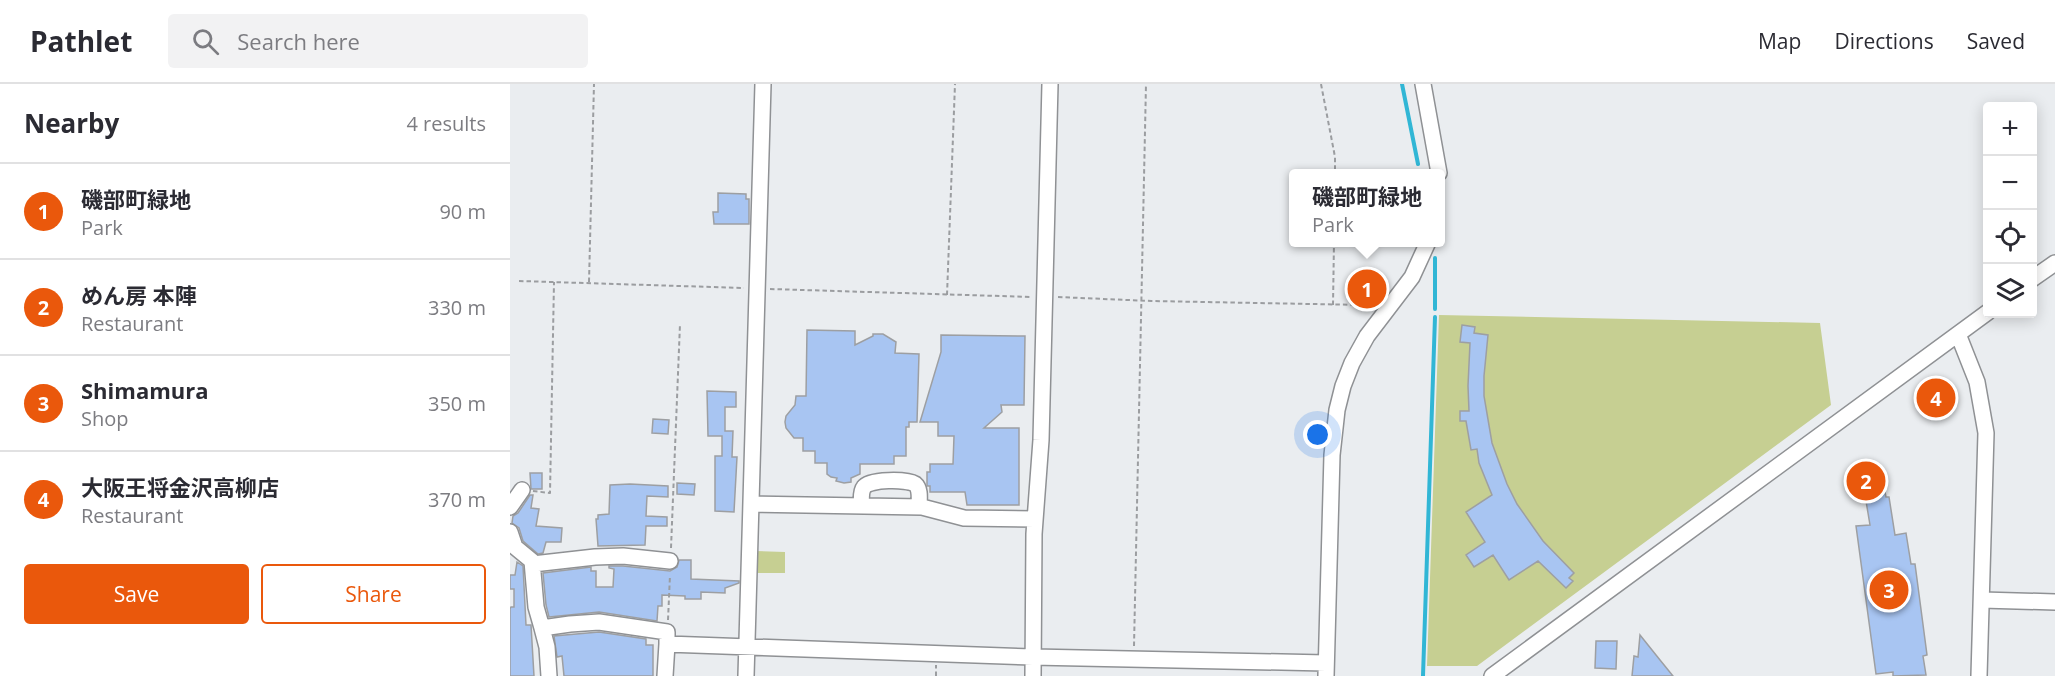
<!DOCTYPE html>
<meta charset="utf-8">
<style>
body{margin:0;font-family:"Open Sans","Noto Sans JP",sans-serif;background:#f2f2f3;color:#2b2b33}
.controls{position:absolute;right:18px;top:18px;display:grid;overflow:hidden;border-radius:6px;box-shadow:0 3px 15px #0003}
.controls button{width:54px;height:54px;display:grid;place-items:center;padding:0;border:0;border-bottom:2px solid #e1e1e2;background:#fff;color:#2b2b33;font:30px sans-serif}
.you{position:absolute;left:808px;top:351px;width:21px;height:21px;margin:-15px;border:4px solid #fff;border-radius:50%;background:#1a73e8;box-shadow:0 0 0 9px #1a73e833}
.badge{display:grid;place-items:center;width:39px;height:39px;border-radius:50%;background:#ea580c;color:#fff;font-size:20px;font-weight:700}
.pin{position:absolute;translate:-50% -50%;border:3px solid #fff;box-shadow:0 2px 6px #0006}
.popup{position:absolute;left:779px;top:85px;width:156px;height:78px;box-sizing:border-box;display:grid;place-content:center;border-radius:6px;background:#fff;filter:drop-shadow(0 2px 4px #0005);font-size:20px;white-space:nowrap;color:#7c7c81}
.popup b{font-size:22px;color:#2b2b33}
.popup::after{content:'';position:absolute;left:50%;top:100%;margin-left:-12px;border:12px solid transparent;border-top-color:#fff}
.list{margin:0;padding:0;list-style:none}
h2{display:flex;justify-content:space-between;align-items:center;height:78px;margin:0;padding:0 24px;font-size:26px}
h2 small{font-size:20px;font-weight:400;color:#7c7c81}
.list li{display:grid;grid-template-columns:39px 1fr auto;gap:18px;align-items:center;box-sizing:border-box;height:96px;padding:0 24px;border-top:2px solid #e1e1e2}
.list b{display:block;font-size:22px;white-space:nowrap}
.list p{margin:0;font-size:20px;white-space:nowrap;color:#7c7c81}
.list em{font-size:20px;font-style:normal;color:#7c7c81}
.actions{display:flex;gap:12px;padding:18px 24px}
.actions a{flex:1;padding:14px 0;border:2px solid #ea580c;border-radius:6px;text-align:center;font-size:21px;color:#ea580c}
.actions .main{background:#ea580c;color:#fff}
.icon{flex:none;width:33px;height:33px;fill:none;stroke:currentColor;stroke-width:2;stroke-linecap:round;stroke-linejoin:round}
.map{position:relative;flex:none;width:1545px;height:592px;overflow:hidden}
header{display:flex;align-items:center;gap:36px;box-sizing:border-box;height:84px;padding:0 30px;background:#fff;border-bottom:2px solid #e1e1e2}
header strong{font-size:28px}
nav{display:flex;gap:33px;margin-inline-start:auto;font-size:21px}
.search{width:420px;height:54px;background:#f2f2f3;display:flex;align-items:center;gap:15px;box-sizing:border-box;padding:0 21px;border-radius:6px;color:#7c7c81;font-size:22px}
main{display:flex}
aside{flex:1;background:#fff}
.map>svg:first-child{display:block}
</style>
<header>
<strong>Pathlet</strong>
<div class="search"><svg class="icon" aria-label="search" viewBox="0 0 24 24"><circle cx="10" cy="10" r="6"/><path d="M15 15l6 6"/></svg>Search here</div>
<nav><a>Map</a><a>Directions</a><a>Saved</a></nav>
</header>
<main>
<aside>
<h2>Nearby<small>4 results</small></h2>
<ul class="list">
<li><span class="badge">1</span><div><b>磯部町緑地</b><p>Park</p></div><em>90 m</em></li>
<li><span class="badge">2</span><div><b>めん房 本陣</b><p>Restaurant</p></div><em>330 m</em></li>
<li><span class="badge">3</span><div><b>Shimamura</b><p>Shop</p></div><em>350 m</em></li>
<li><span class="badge">4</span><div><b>大阪王将金沢高柳店</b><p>Restaurant</p></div><em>370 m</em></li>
</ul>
<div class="actions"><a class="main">Save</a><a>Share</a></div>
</aside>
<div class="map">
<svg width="1545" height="592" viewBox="0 0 1545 592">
<rect width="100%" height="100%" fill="#eaedf0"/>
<path fill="#c6cf92" d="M929,231L1310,239L1321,321L967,582H917Z
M244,467L275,468V489H244Z"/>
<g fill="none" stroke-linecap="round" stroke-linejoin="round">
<path stroke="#31b6d5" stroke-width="4" d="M892,0L908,80
M925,225V174
M913,592L925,233"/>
</g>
<path fill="#a8c5f2" stroke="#9d9fa2" stroke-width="1.5" d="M208,109L236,110V115H239V140H204L203,128H208Z
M952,241L965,243L964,249L978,251L974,292V312L982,359L997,400L1007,420L1033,457L1064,489L1059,494L1063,497L1056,504L1028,477L999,496L983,471L964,483L956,471L975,458L956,428L982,411L969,379L967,365L961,366L956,337H950V327H959L958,302L960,259L950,258Z
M297,246L345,247V261L363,252V250H373L386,258L385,269L409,270L407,338H399V343H396V372H384V380H350V390L341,394V398L334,399L326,397L327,394L321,393L317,390V379H305V367H293V354H284L276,344L275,338L276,332L285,321L286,312H296Z
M431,251L515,252L514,321H491L492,328L474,344H509V421H457L455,408H420V402H417V388H420V380H443L444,352H428V338H410L431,268Z
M1418,299H1434L1433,331L1417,330Z
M197,307L226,308V323H215V347H223L222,373H227L224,428L205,427V372H212V352H198Z
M143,335L159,336L158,350L142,349Z
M1370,383L1376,413H1379L1385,451L1396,449L1401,480H1405L1417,571L1413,572L1416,591L1383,592V588L1366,590L1346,442L1360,441L1355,411L1342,413L1338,387Z
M20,389H32V405H21Z
M167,399L185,400L184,411L167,410Z
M120,400L158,402V413L137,412L136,432L157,433V442H136L135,461L88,462L86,435H88V431L99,430L100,401Z
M20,411H23L21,424L29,425L26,442L52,444L51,458H36L33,469L28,470L13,457L9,444L2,439L3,432L8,429Z
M169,476H181V495L229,497V499L215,504V509L191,508V515H175V512L152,511V522H148L147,537L89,528L39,533L36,521L33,489L81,483V487H86V503H103L104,485L99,484V482H113L160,487L167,483Z
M7,478L13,482L16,541H21L24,592H0V525L1,523H4V505H0V491H5Z
M89,548L136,555V561H143V592H54L52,572L47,573L44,552Z
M1130,551L1150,576L1163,592H1122L1124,572L1128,573Z
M1086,557H1107L1106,585L1085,584Z"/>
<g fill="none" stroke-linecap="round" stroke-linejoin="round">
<g stroke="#8f9194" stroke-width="18">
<path id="minor" d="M913,0L929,89
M1522,195L1545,179
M1448,250L1467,298L1476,349L1469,592
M241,420L412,423L454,434L525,435
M351,422C352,416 350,408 354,403C359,395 397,395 405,400C411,405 409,416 409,423
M0,423L12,406
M0,448L5,463L22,477L26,523L32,544
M23,480L85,473L113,472L160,477
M1472,516L1545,518
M39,592L37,563L32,544L60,540L89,538L157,548V560L523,573L816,579
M155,592L157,560
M236,592L253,0
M523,592L524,450L531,356L540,0
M816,592L822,371L827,326L833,302L842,279L857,252L902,193L918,158
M982,592L1478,228"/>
</g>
<path stroke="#9b9da0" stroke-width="2" stroke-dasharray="4.5 3" stroke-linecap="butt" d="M811,0L825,73V89
M9,197L234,204
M79,198L84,0
M260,205L522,213
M437,211L445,0
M548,213L641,217L854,221L862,226
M823,221L824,158
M23,407L40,409L44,198
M161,464L170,240
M158,536L160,491
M624,562L636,0
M426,592V581"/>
<use href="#minor" stroke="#fff" stroke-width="15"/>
</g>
</svg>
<div class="controls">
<button>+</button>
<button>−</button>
<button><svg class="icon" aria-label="locate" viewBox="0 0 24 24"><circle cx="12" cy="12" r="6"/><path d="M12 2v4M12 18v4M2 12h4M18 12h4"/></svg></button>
<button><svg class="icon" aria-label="layers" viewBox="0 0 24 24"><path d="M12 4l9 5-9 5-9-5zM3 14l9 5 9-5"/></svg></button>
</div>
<div class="you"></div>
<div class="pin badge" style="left:857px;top:205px">1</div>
<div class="popup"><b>磯部町緑地</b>Park</div>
<div class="pin badge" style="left:1356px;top:397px">2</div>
<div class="pin badge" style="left:1379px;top:506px">3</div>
<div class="pin badge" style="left:1426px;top:314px">4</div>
</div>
</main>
